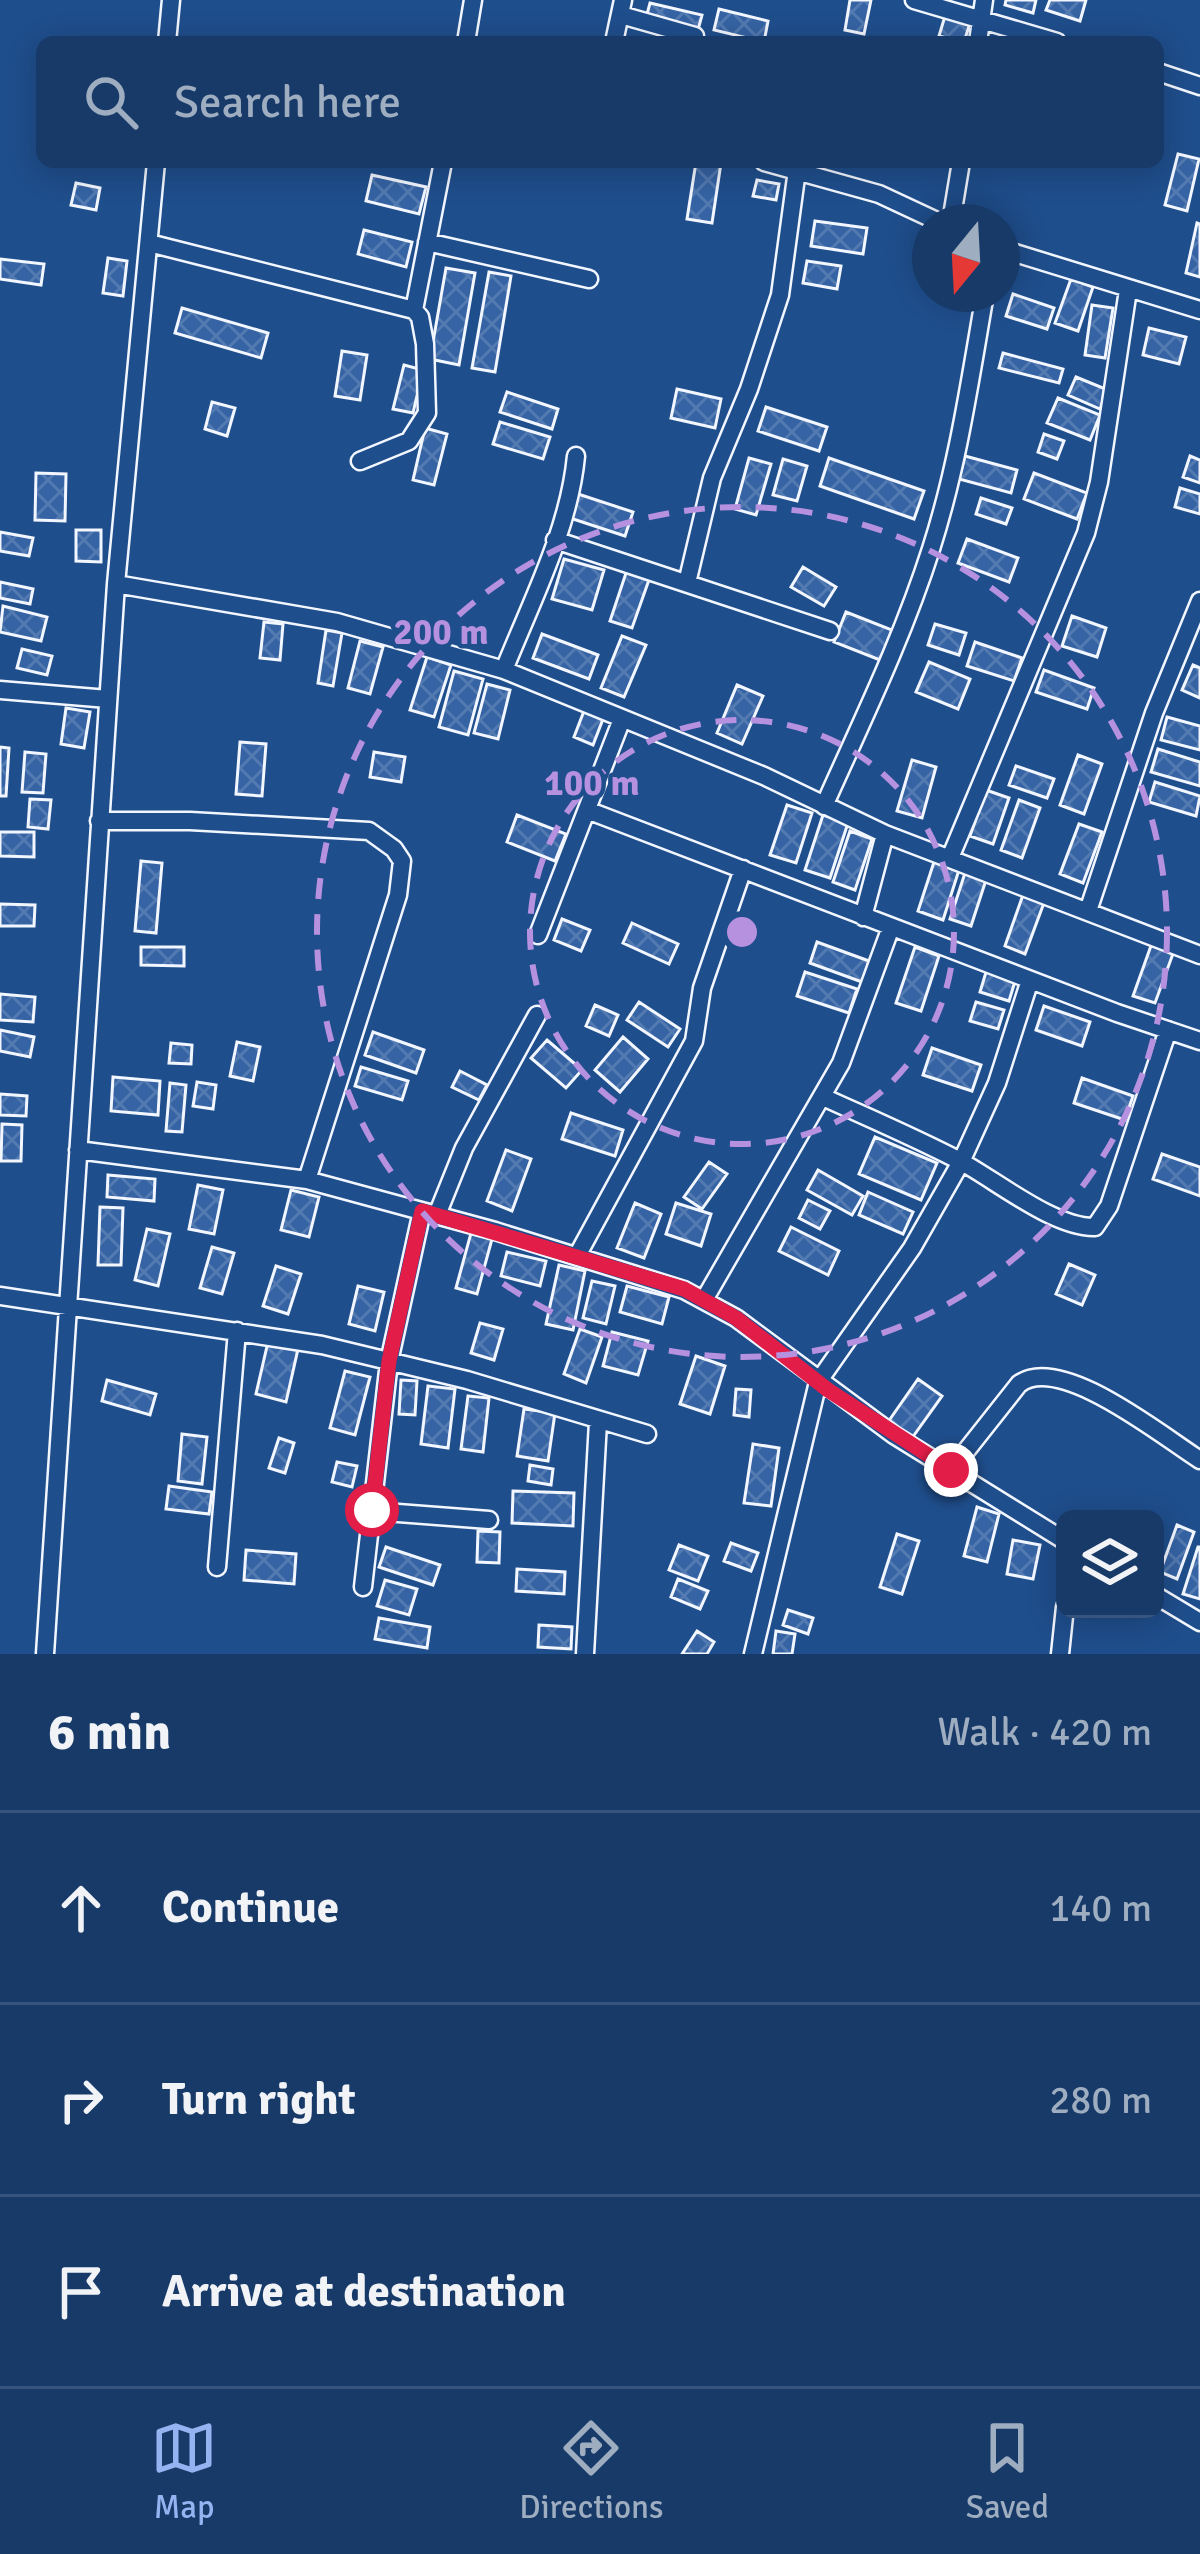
<!DOCTYPE html>
<meta charset="utf-8">
<style>
body{margin:0;font-family:Signika,sans-serif;background:#20416f;color:#f1f3f6}
.controls{position:absolute;right:36px;bottom:36px;display:grid;overflow:hidden;border-radius:18px;box-shadow:0 6px 30px #0003}
.controls button{width:108px;height:108px;display:grid;place-items:center;padding:0;border:0;border-bottom:3px solid #36547d;background:#173a69;color:#f1f3f6;font:60px sans-serif}
.compass{position:absolute;left:912px;top:204px;width:108px;height:108px;border-radius:50%;background:#173a69;box-shadow:0 6px 30px #0003;rotate:198deg}
.stop{position:absolute;width:36px;height:36px;margin:-27px;border:9px solid #e11d48;border-radius:50%;background:#fff}
.stop.end{background:#e11d48;border-color:#fff;box-shadow:0 3px 12px #0008}
.list{margin:0;padding:0;list-style:none}
h2{display:flex;justify-content:space-between;align-items:center;height:156px;margin:0;padding:0 48px;font-size:51px}
h2 small{font-size:39px;font-weight:400;color:#9eadc0}
.list li{display:grid;grid-template-columns:78px 1fr auto;gap:36px;align-items:center;box-sizing:border-box;height:192px;padding:0 48px;border-top:3px solid #36547d}
.list b{display:block;font-size:45px;white-space:nowrap}
.list em{font-size:39px;font-style:normal;color:#9eadc0}
.icon{flex:none;width:66px;height:66px;fill:none;stroke:currentColor;stroke-width:2;stroke-linecap:round;stroke-linejoin:round}
.map{position:relative;flex:none;width:1200px;height:1654px;overflow:hidden}
.search{position:absolute;background:#173a69;box-shadow:0 6px 30px #0003;left:36px;right:36px;top:36px;height:132px;display:flex;align-items:center;gap:30px;box-sizing:border-box;padding:0 42px;border-radius:18px;color:#9eadc0;font-size:45px}
.sheet{height:732px;background:#173a69}
nav{display:flex;justify-content:space-around;align-items:center;box-sizing:border-box;height:168px;border-top:3px solid #36547d;background:#173a69;font-size:33px;color:#9eadc0}
nav a{display:grid;justify-items:center;gap:6px}
nav .on{color:#95b2f1}
.map>svg:first-child{display:block}
</style>
<div class="map">
<svg width="1200" height="1654" viewBox="0 0 1200 1654">
<defs>
<pattern id="building-cross-hatch" width="8" height="8" patternUnits="userSpaceOnUse" patternTransform="scale(3)"><rect width="8" height="8" fill="#3563a3"/><path d="M0 0l8 8M0 8l8-8" fill="none" stroke="#537ab1"/></pattern>
</defs>
<rect width="100%" height="100%" fill="#1f4e8c"/>
<path fill="url(#building-cross-hatch)" stroke="#f2f6ff" stroke-width="3" d="M850,0H871L864,34L845,30Z
M1006,0H1036L1033,13L1005,5Z
M1050,0H1086L1080,21L1046,10Z
M650,3L702,15L698,30L646,18Z
M719,9L768,21L764,42L714,30Z
M945,16L970,23L964,42L939,36Z
M1178,154L1199,159L1187,211L1165,205Z
M696,162L721,163L712,223L687,219Z
M372,175L426,187L419,214L366,201Z
M757,180L779,184L776,200L753,196Z
M76,183L100,188L96,210L71,205Z
M815,221L867,228L863,254L811,246Z
M1197,223L1200,224V277L1186,273Z
M364,230L412,242L406,267L358,254Z
M108,258L127,261L123,296L103,293Z
M0,259L44,264L41,285L0,279Z
M807,261L841,266L837,289L803,283Z
M446,268L475,273L459,365L430,359Z
M489,272L511,276L495,372L472,368Z
M1071,279L1093,287L1078,331L1055,323Z
M1013,294L1054,308L1047,329L1006,316Z
M1092,305L1113,308L1105,358L1085,355Z
M182,308L268,333L261,358L175,333Z
M1149,328L1186,337L1179,364L1143,355Z
M342,351L367,355L360,400L335,396Z
M1003,353L1063,369L1059,383L999,368Z
M404,365L423,370L413,413L393,409Z
M1076,377L1108,390L1100,409L1068,395Z
M677,389L721,399L715,428L671,418Z
M507,392L558,409L552,429L500,412Z
M1058,398L1100,415L1090,440L1047,423Z
M212,402L235,408L227,436L205,429Z
M766,407L827,427L819,451L758,431Z
M500,422L550,437L543,459L493,444Z
M425,428L447,434L434,485L413,480Z
M1044,434L1064,441L1057,459L1038,452Z
M965,456L1017,470L1011,493L959,479Z
M1190,456L1200,460V483L1183,477Z
M749,458L771,464L756,515L735,509Z
M829,458L924,491L914,519L820,486Z
M783,459L807,466L797,501L773,495Z
M36,473L66,474L65,521L35,520Z
M1034,473L1087,493L1077,519L1024,499Z
M1180,488L1200,494V514L1175,507Z
M578,494L633,512L625,536L570,518Z
M981,498L1012,508L1006,524L976,514Z
M76,530H101V562L76,561Z
M0,532L33,538L29,556L0,551Z
M967,539L1018,558L1009,582L958,563Z
M564,559L604,570L592,610L552,599Z
M803,567L836,587L824,606L791,587Z
M627,570L650,577L632,628L610,621Z
M0,582L33,589L30,604L0,598Z
M3,606L47,617L41,641L0,632Z
M846,612L892,630L880,660L834,642Z
M1072,616L1106,628L1097,657L1062,646Z
M264,622L283,624L280,660L260,658Z
M935,624L966,633L959,655L928,645Z
M326,630L342,633L333,686L318,683Z
M542,634L598,655L589,679L533,658Z
M622,636L646,645L624,697L601,688Z
M360,641L383,647L370,694L348,688Z
M975,642L1022,658L1014,681L967,666Z
M22,649L52,656L47,675L17,668Z
M427,657L451,665L434,717L410,710Z
M929,662L970,679L958,709L916,692Z
M1193,665L1200,668V698L1182,690Z
M1044,670L1094,688L1087,709L1036,692Z
M454,671L483,679L468,735L439,727Z
M487,684L510,690L498,739L474,733Z
M737,685L763,696L742,744L717,733Z
M66,708L90,712L84,748L61,744Z
M584,711L603,719L593,745L574,737Z
M1167,717L1200,726V750L1161,740Z
M240,742L266,744L262,796L236,794Z
M0,747L9,748L6,796H0Z
M1158,749L1200,762V786L1151,772Z
M25,752L46,754L43,793L22,792Z
M374,752L405,757L401,782L370,777Z
M1078,755L1102,764L1084,814L1060,805Z
M912,760L936,767L922,818L897,811Z
M1016,766L1054,779L1047,798L1009,785Z
M1155,782L1200,796L1196,816L1149,802Z
M986,790L1009,798L993,844L970,836Z
M30,799L51,800L48,829L28,827Z
M1019,800L1040,808L1022,858L1001,850Z
M787,805L812,813L796,863L770,855Z
M517,815L566,834L555,861L507,842Z
M823,815L848,823L830,878L805,870Z
M1079,824L1102,832L1083,883L1060,874Z
M850,831L872,839L855,890L833,882Z
M0,832H34V857L0,856Z
M141,861L162,863L156,933L135,931Z
M934,862L959,870L943,920L918,911Z
M965,873L986,880L971,926L950,919Z
M1024,892L1045,900L1025,954L1005,946Z
M0,904L35,905L34,926H0Z
M562,919L590,930L581,951L554,940Z
M632,923L678,944L669,964L623,943Z
M817,942L869,961L862,982L810,963Z
M1152,943L1174,951L1155,1003L1133,996Z
M141,947H184V966L141,965Z
M915,947L939,956L921,1011L896,1003Z
M987,969L1016,978L1009,1001L980,992Z
M805,972L857,989L849,1013L797,996Z
M0,994L35,997L33,1022L0,1020Z
M639,1002L680,1029L668,1047L627,1020Z
M976,1002L1004,1010L998,1029L970,1021Z
M595,1005L618,1015L609,1036L586,1026Z
M1044,1006L1090,1022L1082,1046L1036,1030Z
M0,1030L34,1037L30,1057L0,1051Z
M373,1032L424,1050L416,1073L365,1055Z
M623,1037L648,1059L620,1092L595,1070Z
M547,1040L582,1070L566,1088L531,1058Z
M237,1042L260,1047L253,1081L230,1076Z
M171,1043L192,1045L191,1064L169,1063Z
M932,1048L981,1065L972,1091L923,1075Z
M361,1067L408,1081L402,1100L355,1086Z
M460,1071L487,1085L479,1100L452,1087Z
M113,1077L160,1081L158,1115L111,1111Z
M1082,1078L1133,1096L1125,1120L1074,1103Z
M197,1082L216,1085L213,1109L193,1106Z
M170,1083L186,1085L182,1132L166,1131Z
M0,1094L27,1096L26,1116L0,1115Z
M571,1113L623,1130L615,1156L562,1139Z
M2,1124L22,1125L21,1161H1Z
M875,1137L937,1163L921,1200L859,1174Z
M506,1150L531,1159L512,1211L487,1201Z
M1162,1154L1200,1167V1196L1153,1179Z
M709,1162L727,1174L702,1209L684,1197Z
M818,1170L863,1196L852,1215L807,1190Z
M108,1175L155,1179L154,1201L107,1197Z
M198,1185L223,1190L214,1234L189,1229Z
M291,1190L319,1197L309,1237L281,1230Z
M868,1192L913,1212L903,1234L859,1215Z
M808,1200L830,1211L820,1229L799,1218Z
M635,1203L661,1214L644,1258L617,1248Z
M676,1203L711,1214L701,1246L666,1234Z
M100,1207L123,1208L121,1265H98Z
M791,1227L839,1251L828,1275L779,1251Z
M147,1229L170,1234L158,1286L135,1280Z
M471,1233L492,1239L477,1294L456,1288Z
M212,1247L234,1253L222,1294L200,1288Z
M507,1252L546,1261L540,1286L501,1276Z
M1069,1264L1095,1275L1082,1305L1056,1294Z
M559,1265L585,1271L573,1330L546,1324Z
M276,1266L301,1274L288,1314L263,1306Z
M592,1281L615,1286L606,1324L583,1318Z
M358,1286L384,1292L375,1331L349,1324Z
M627,1286L669,1297L662,1324L620,1312Z
M480,1323L503,1329L494,1360L471,1353Z
M580,1329L602,1337L586,1383L564,1374Z
M612,1332L648,1341L638,1375L603,1366Z
M268,1342L298,1349L286,1402L256,1394Z
M696,1356L725,1366L710,1414L680,1404Z
M345,1371L370,1377L355,1435L330,1428Z
M918,1379L942,1396L912,1438L888,1422Z
M107,1380L156,1394L150,1415L102,1401Z
M401,1380L417,1381L415,1415L399,1414Z
M428,1386L455,1389L448,1448L421,1444Z
M736,1389L751,1390L749,1417L734,1415Z
M468,1396L489,1398L483,1452L461,1449Z
M524,1409L555,1413L548,1461L517,1456Z
M182,1434L207,1437L202,1484L178,1481Z
M279,1438L294,1443L285,1473L269,1468Z
M753,1444L779,1448L771,1506L744,1503Z
M337,1462L357,1466L352,1487L332,1482Z
M530,1465L553,1469L551,1485L528,1481Z
M169,1486L212,1492L209,1514L166,1509Z
M513,1491L574,1493L573,1526L512,1523Z
M977,1507L999,1514L987,1562L964,1556Z
M1177,1525L1194,1532L1177,1579L1160,1572Z
M478,1531L500,1532L499,1563L477,1562Z
M897,1534L919,1541L902,1594L880,1587Z
M1013,1540L1040,1545L1033,1579L1007,1574Z
M731,1543L758,1553L751,1571L724,1561Z
M679,1545L708,1556L698,1581L669,1570Z
M386,1547L440,1565L433,1585L379,1567Z
M1198,1547H1200V1599L1183,1594Z
M246,1550L296,1554L294,1584L244,1580Z
M517,1569L565,1572L564,1594L516,1591Z
M678,1579L708,1591L700,1609L671,1597Z
M385,1580L417,1589L409,1615L377,1606Z
M788,1610L813,1618L808,1634L783,1625Z
M379,1618L430,1627L427,1648L375,1639Z
M539,1625L572,1627L571,1649L538,1647Z
M697,1631L714,1642L707,1654H682Z
M776,1631L795,1634L792,1654H773Z"/>
<g fill="none" stroke-linecap="round" stroke-linejoin="round">
<g stroke="#f2f6ff" stroke-width="21">
<path id="minor" d="M914,0L1057,42
M621,15L695,36
M167,42L171,0
M466,42L473,0
M614,42L623,0
M978,42L984,0
M1158,72L1200,86
M764,162L879,194L939,222
M951,222L961,162
M427,242L589,279
M149,243L414,310
M1002,249L1200,310
M360,461L409,441L427,413L425,344L420,317L414,310L443,162
M555,540L830,631
M687,583L712,478L749,389L780,295L797,170
M116,584L337,622L504,670L764,776L885,834L1200,955
M504,670C531,602 569,530 576,456
M0,690L108,699
M824,806C862,721 903,637 931,549C958,465 970,380 985,294
M587,810L1117,1013L1200,1041
M99,821H190L369,831L394,849L402,861L398,895L307,1180
M950,858L1086,533L1099,482L1128,290
M1088,911L1154,713L1200,601
M863,917L885,834
M538,935L622,719
M823,1097C869,1118 916,1138 960,1161C997,1181 1054,1228 1095,1227L1109,1206L1168,1030
M78,1150L307,1180L495,1231L684,1290L736,1318L894,1435L1065,1541
M437,1215L464,1148L537,1015
M577,1256L694,1041L702,988L743,869
M0,1296L322,1345L467,1380L647,1434
M704,1300L841,1063L891,927
M951,1470L1019,1384C1060,1353 1162,1436 1200,1460
M372,1511L489,1520
M217,1567L237,1331
M363,1587L389,1362L422,1211
M1155,1595L1200,1622
M45,1654L116,584L156,162
M585,1654L598,1422
M753,1654L818,1382L912,1248L961,1162L997,1083L1030,980
M1060,1654L1065,1607"/>
</g>
<use href="#minor" stroke="#1f4e8c" stroke-width="16"/>
</g>
<g fill="none" stroke-linecap="round" stroke-linejoin="round">
<path stroke="#e11d48" stroke-width="15" d="M372,1510L389,1361L422,1211L684,1289L736,1318L828,1390L951,1470"/>
</g>
<g fill="none" stroke="#b691df" stroke-width="6" stroke-dasharray="21 15">
<circle cx="742" cy="932" r="212"/>
<circle cx="742" cy="932" r="425"/>
</g>
<circle cx="742" cy="932" r="18" fill="#b691df" stroke="#1f4e8c" stroke-width="6"/>
<g font-size="36" text-anchor="middle" font-weight="bold" fill="#b691df" stroke="#1f4e8c" stroke-width="9" stroke-linejoin="round" paint-order="stroke">
<text x="441" y="644">200 m</text>
<text x="592" y="795">100 m</text>
</g>
</svg>
<div class="controls">
<button><svg class="icon" aria-label="layers" viewBox="0 0 24 24"><path d="M12 4l9 5-9 5-9-5zM3 14l9 5 9-5"/></svg></button>
</div>
<svg class="compass" viewBox="-18 -18 36 36"><path d="M0-13l5 13h-10z" fill="#e53935"/><path d="M0 13l5-13h-10z" fill="#9eadc0"/></svg>
<div class="stop" style="left:372px;top:1510px"></div>
<div class="stop end" style="left:951px;top:1470px"></div>
<div class="search"><svg class="icon" aria-label="search" viewBox="0 0 24 24"><circle cx="10" cy="10" r="6"/><path d="M15 15l6 6"/></svg>Search here</div>
</div>
<section class="sheet">
<h2>6 min<small>Walk · 420 m</small></h2>
<ul class="list">
<li><svg class="icon" aria-label="ahead" viewBox="0 0 24 24"><path d="M12 20V5M6 11l6-6 6 6"/></svg><div><b>Continue</b></div><em>140 m</em></li>
<li><svg class="icon" aria-label="right" viewBox="0 0 24 24"><path d="M7 20v-9h11M14 6l5 5-5 5"/></svg><div><b>Turn right</b></div><em>280 m</em></li>
<li><svg class="icon" aria-label="arrive" viewBox="0 0 24 24"><path d="M6 21V4h12l-3 4 3 4H6"/></svg><div><b>Arrive at destination</b></div></li>
</ul>
</section>
<nav>
<a class="on"><svg class="icon" aria-label="map" viewBox="0 0 24 24"><path d="M3 6l6-2 6 2 6-2v14l-6 2-6-2-6 2zM9 4v14M15 6v14"/></svg>Map</a>
<a><svg class="icon" aria-label="directions" viewBox="0 0 24 24"><path d="M12 3l9 9-9 9-9-9zM9 14v-3h6M13 9l2 2-2 2"/></svg>Directions</a>
<a><svg class="icon" aria-label="saved" viewBox="0 0 24 24"><path d="M7 4h10v16l-5-4-5 4z"/></svg>Saved</a>
</nav>
